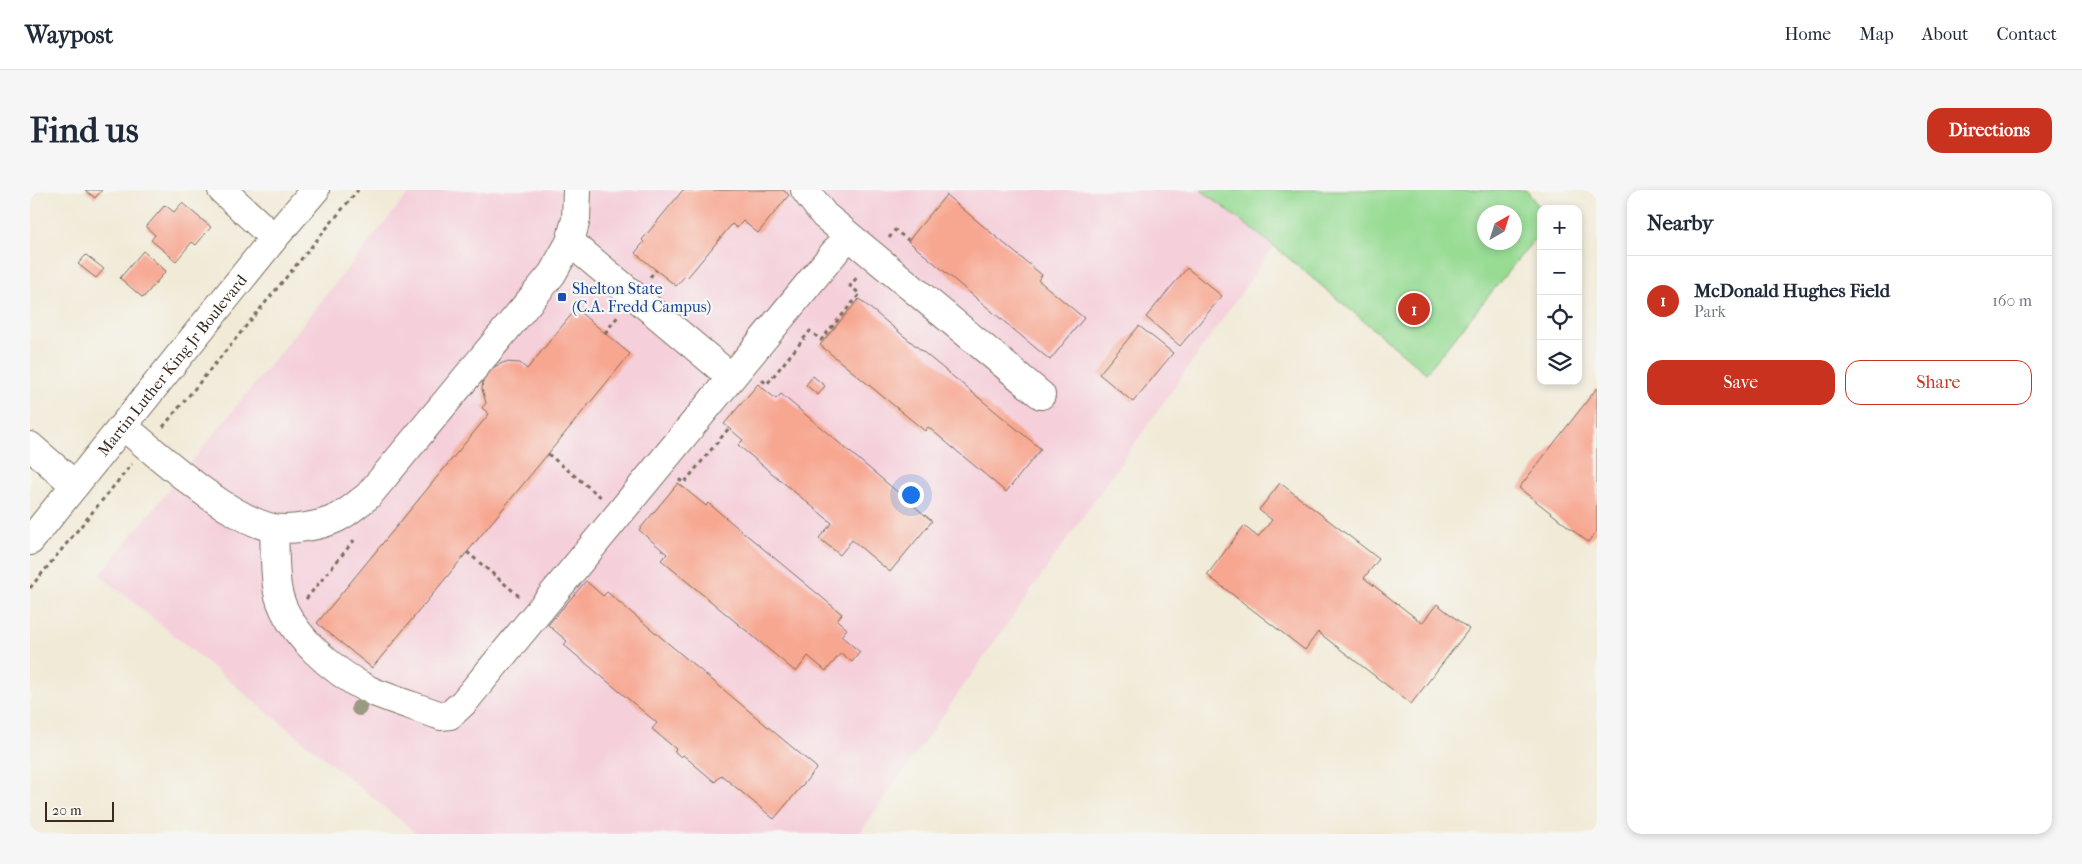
<!DOCTYPE html>
<meta charset="utf-8">
<style>
body{margin:0;font-family:"IM FELL French Canon",serif;background:#f6f6f7;color:#1f2937}
.controls{position:absolute;right:15px;top:15px;display:grid;overflow:hidden;border-radius:10px;box-shadow:0 2px 8px #0003}
.controls button{width:45px;height:45px;display:grid;place-items:center;padding:0;border:0;border-bottom:1px solid #e0e1e3;background:#fff;color:#1f2937;font:25px sans-serif}
.compass{position:absolute;left:1447px;top:15px;width:45px;height:45px;border-radius:50%;background:#fff;box-shadow:0 2px 8px #0003;rotate:39deg}
.scale{position:absolute;left:15px;bottom:12px;width:69px;box-sizing:border-box;padding-left:5px;border:2px solid #3b2a1e;border-top:0;font-size:14px;line-height:18px;white-space:nowrap;color:#3b2a1e;-webkit-text-stroke:4px #f6f6f2;paint-order:stroke}
.you{position:absolute;left:880px;top:304px;width:18px;height:18px;margin:-12px;border:4px solid #fff;border-radius:50%;background:#1a73e8;box-shadow:0 0 0 8px #1a73e833}
.badge{display:grid;place-items:center;width:32px;height:32px;border-radius:50%;background:#c8321e;color:#fff;font-size:16px;font-weight:700}
.pin{position:absolute;translate:-50% -50%;border:2px solid #fff;box-shadow:0 1px 5px #0006}
.list{margin:0;padding:0;list-style:none}
h2{display:flex;justify-content:space-between;align-items:center;height:65px;margin:0;padding:0 20px;font-size:21px}
h2 small{font-size:16px;font-weight:400;color:#747a83}
.list li{display:grid;grid-template-columns:32px 1fr auto;gap:15px;align-items:center;box-sizing:border-box;height:90px;padding:0 20px;border-top:1px solid #e0e1e3}
.list b{display:block;font-size:19px;white-space:nowrap}
.list p{margin:0;font-size:16px;white-space:nowrap;color:#747a83}
.list em{font-size:16px;font-style:normal;color:#747a83}
.actions{display:flex;gap:10px;padding:15px 20px}
.actions a{flex:1;padding:11px 0;border:1px solid #c8321e;border-radius:15px;text-align:center;font-size:18px;color:#c8321e}
.actions .main{background:#c8321e;color:#fff}
.icon{flex:none;width:28px;height:28px;fill:none;stroke:currentColor;stroke-width:2;stroke-linecap:round;stroke-linejoin:round}
.map{position:relative;flex:none;width:1567px;height:644px;overflow:hidden;border-radius:15px}
header{display:flex;align-items:center;gap:30px;box-sizing:border-box;height:70px;padding:0 25px;background:#fff;border-bottom:1px solid #e0e1e3}
header strong{font-size:24px}
nav{display:flex;gap:28px;margin-inline-start:auto;font-size:18px}
.intro{display:flex;align-items:center;justify-content:space-between;box-sizing:border-box;height:120px;padding:0 30px}
h1{margin:0;font-size:35px}
.button{padding:12px 22px;border-radius:15px;background:#c8321e;color:#fff;font-size:18px;font-weight:700}
main{display:flex;gap:30px;padding:0 30px}
aside{flex:1;background:#fff;border-radius:15px;box-shadow:0 2px 8px #0003}
.map>svg:first-child{display:block}
</style>
<header>
<strong>Waypost</strong>
<nav><a>Home</a><a>Map</a><a>About</a><a>Contact</a></nav>
</header>
<div class="intro"><h1>Find us</h1><a class="button">Directions</a></div>
<main>
<div class="map">
<svg width="1567" height="644" viewBox="0 0 1567 644">
<rect width="100%" height="100%" fill="#f6f6f2"/>
<filter id="ink" filterUnits="userSpaceOnUse"><feTurbulence type="fractalNoise" baseFrequency=".02" numOctaves="2"/><feDisplacementMap in="SourceGraphic" scale="10" xChannelSelector="R" yChannelSelector="G"/><feConvolveMatrix kernelMatrix="1 2 1 2 8 2 1 2 1" color-interpolation-filters="sRGB"/></filter>
<filter id="wash" filterUnits="userSpaceOnUse"><feTurbulence type="fractalNoise" baseFrequency=".0096" numOctaves="4" result="noise"/><feDisplacementMap in="SourceGraphic" scale="20" xChannelSelector="R" yChannelSelector="G"/><feGaussianBlur stdDeviation="1.12" result="paint"/><feColorMatrix in="noise" values="0 0 0 0 0 0 0 0 0 0 0 0 0 0 0 0 0 1.4 0 .05"/><feComposite in="paint" operator="in"/></filter>
<g filter="url(#wash)">
<rect width="100%" height="100%" fill="#f1ead7"/>
<path fill="#f5cfda" d="M381,0H1171L1244,56L829,644H387L70,385Z"/>
<path fill="#98dc94" stroke="#6a8359" fill-rule="evenodd" d="M1171,0H1496L1511,19V41L1396,183L1244,56ZM1454,22H1484V52H1454Z"/>
<g id="blocks">
<path fill="#f7a690" d="M55,0H72L65,8Z
M653,0H753L759,5L728,43L713,31L707,38L702,34L657,88L655,86L646,96L605,63L614,52L612,50Z
M916,5L1012,85L1008,90L1054,128L1020,170L878,51Z
M152,13L181,37L166,55L162,52L146,71L121,50L125,45L116,37L135,15L144,22Z
M113,61L136,81L113,108L90,88Z
M56,65L74,79L66,88L48,74Z
M1157,78L1192,106L1150,156L1116,127Z
M829,109L1011,259L976,302L898,237L895,241L790,155Z
M546,119L600,164L342,478L287,433L459,224L452,218L456,213L452,199L453,190L457,182L464,177L475,172L490,173L497,179Z
M1109,136L1143,163L1103,212L1069,184Z
M783,186L795,196L788,205L776,195Z
M728,194L746,209L751,204L902,331L860,382L822,350L810,365L789,348L802,333L708,255L713,250L694,234Z
M1567,198V341L1558,352L1489,298Z
M648,293L676,316L678,313L812,424L807,430L817,439L811,446L830,462L822,472L811,463L796,481L778,466L766,482L631,370L637,364L609,340Z
M1250,293L1349,369L1334,388L1392,433L1407,414L1439,439L1381,514L1288,442L1275,460L1177,385L1214,336L1228,347L1242,330L1229,320Z
M556,391L573,406L577,402L787,578L744,629L691,585L685,592L653,565L651,567L644,561L646,559L622,539L627,533L534,455L537,451L518,435Z"/>
</g>
</g>
<g filter="url(#ink)">
<use href="#blocks" fill-opacity="0" stroke="#7b6d5f" stroke-width="1"/>
<g fill="none" stroke-linecap="round" stroke-linejoin="round">
<g stroke="#7b6d5f" stroke-width="30">
<path id="minor" d="M192,0L244,48
M775,0L794,25L1011,205
M540,52L701,187
M93,236C131,267 196,328 243,338C260,341 291,336 307,328C318,323 328,313 338,306L522,84L540,52L546,29L547,0
M0,256L45,295
M244,338C245,356 244,390 249,406C260,445 304,482 339,500C362,510 387,517 411,526L420,525L434,512L818,46"/>
</g>
<g stroke="#7b6d5f" stroke-width="30">
<g id="major">
<path id="s1" d="M0,351L244,48L285,0"/>
</g>
</g>
<path stroke="#7b6d5f" stroke-width="3" stroke-dasharray="4 4" stroke-linecap="butt" d="M859,48L865,40L878,50
M620,87L626,80
M575,143L589,125
M732,190L737,194L780,141L791,150L830,104L820,96L828,86
M133,237L328,0
M518,264L572,308
M649,291L650,290L654,293L699,238
M437,362L489,406
M0,398L102,274
M276,409L326,348"/>
<use href="#minor" stroke="#fff" stroke-width="28"/>
<use href="#major" stroke="#fff" stroke-width="28"/>
</g>
<circle fill="#9a9982" cx="329" cy="518" r="8"/>
</g>
<rect fill="#1a4fb4" stroke="#f6f6f2" stroke-width="2" x="527" y="102" width="10" height="10" rx="2.5"/>
<g text-anchor="middle" dominant-baseline="central" stroke-width="4.5" stroke-linejoin="round" paint-order="stroke">
<g font-size="16" fill="#164399" stroke="#f6f6f2" text-anchor="start">
<text x="542" y="98">Shelton State<tspan x="542" dy="18">(C.A. Fredd Campus)</tspan></text>
</g>
<g font-size="16" fill="#3b2a1e" stroke="#f6f6f2">
<text stroke="none"><textPath href="#s1" startOffset="226">Martin Luther King Jr Boulevard</textPath></text>
</g>
</g>
</svg>
<div class="controls">
<button>+</button>
<button>−</button>
<button><svg class="icon" aria-label="locate" viewBox="0 0 24 24"><circle cx="12" cy="12" r="6"/><path d="M12 2v4M12 18v4M2 12h4M18 12h4"/></svg></button>
<button><svg class="icon" aria-label="layers" viewBox="0 0 24 24"><path d="M12 4l9 5-9 5-9-5zM3 14l9 5 9-5"/></svg></button>
</div>
<svg class="compass" viewBox="-18 -18 36 36"><path d="M0-13l5 13h-10z" fill="#e53935"/><path d="M0 13l5-13h-10z" fill="#747a83"/></svg>
<div class="scale">20 m</div>
<div class="you"></div>
<div class="pin badge" style="left:1384px;top:119px">1</div>
</div>
<aside>
<h2>Nearby<small></small></h2>
<ul class="list">
<li><span class="badge">1</span><div><b>McDonald Hughes Field</b><p>Park</p></div><em>160 m</em></li>
</ul>
<div class="actions"><a class="main">Save</a><a>Share</a></div>
</aside>
</main>
